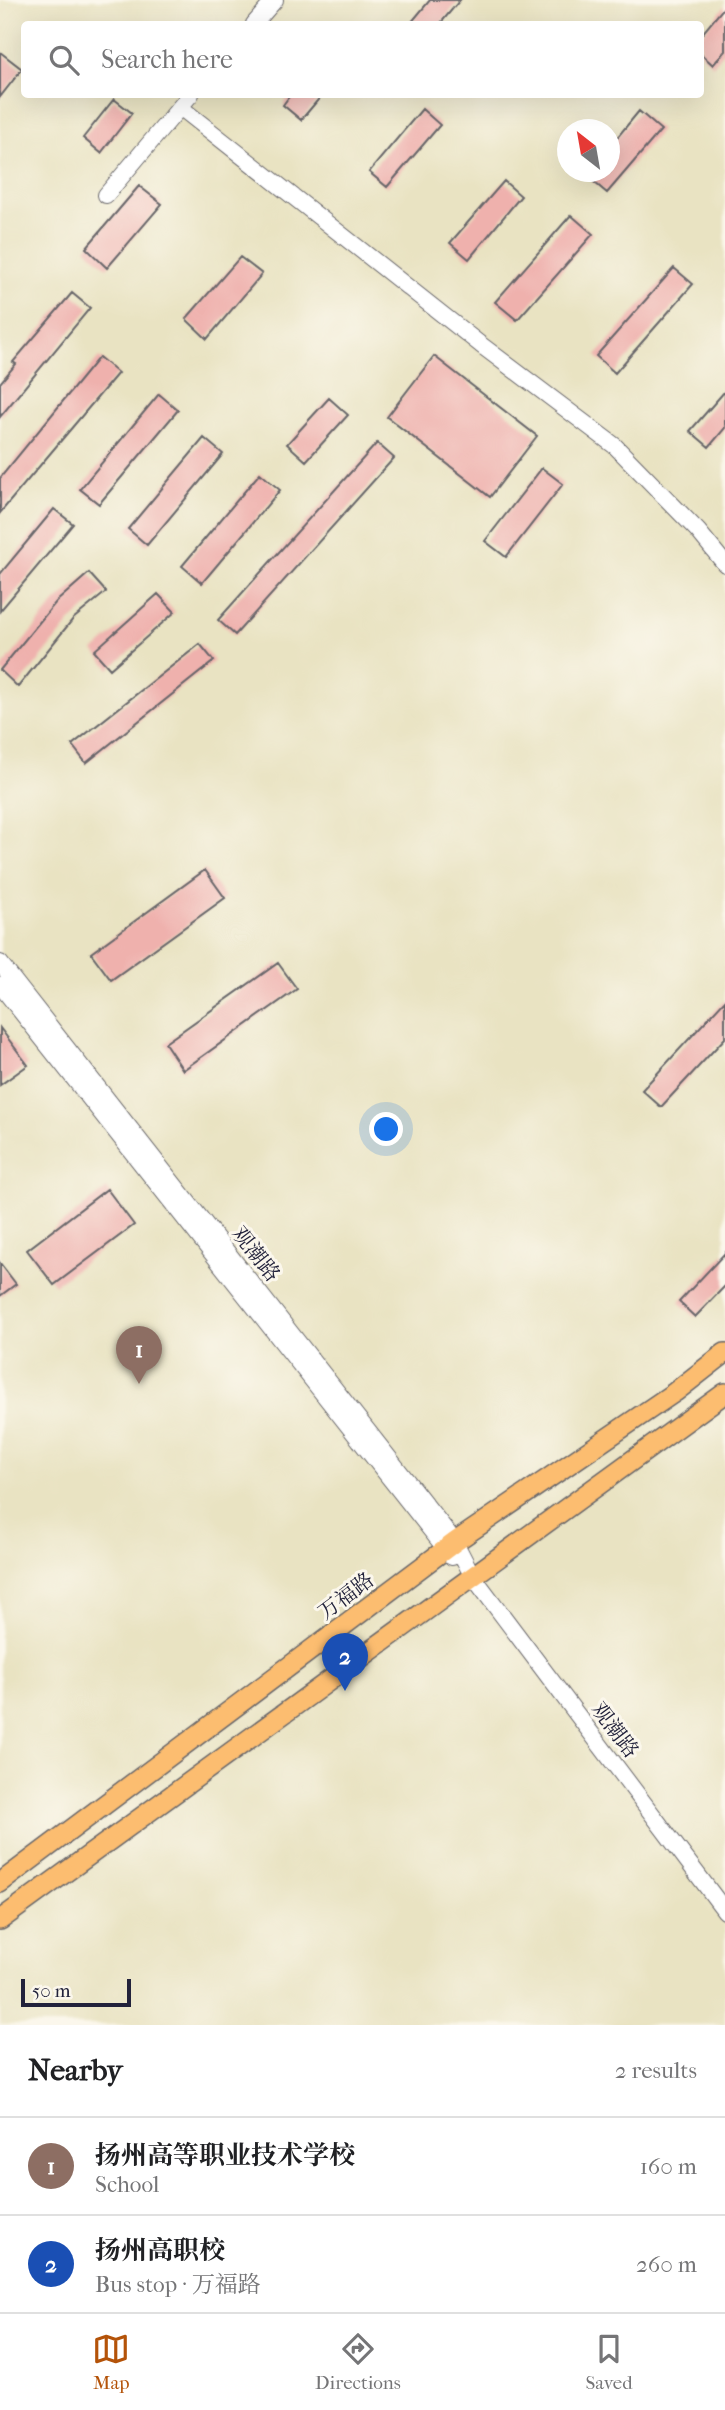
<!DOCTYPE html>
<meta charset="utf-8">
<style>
body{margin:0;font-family:"IM FELL French Canon","Noto Serif SC",serif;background:#f2f2f2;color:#202124}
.compass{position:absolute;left:557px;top:119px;width:63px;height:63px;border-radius:50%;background:#fff;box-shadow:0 7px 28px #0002;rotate:329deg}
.scale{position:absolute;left:21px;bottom:18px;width:110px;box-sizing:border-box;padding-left:7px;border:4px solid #22223b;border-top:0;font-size:19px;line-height:24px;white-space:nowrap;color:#22223b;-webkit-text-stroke:5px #fbf7ec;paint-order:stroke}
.you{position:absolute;left:387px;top:1130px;width:24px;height:24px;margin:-18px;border:5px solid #fff;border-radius:50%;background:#1a73e8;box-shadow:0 0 0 10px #1a73e833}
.badge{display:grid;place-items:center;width:46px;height:46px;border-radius:50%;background:#b45309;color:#fff;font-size:23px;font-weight:700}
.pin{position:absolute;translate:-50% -58px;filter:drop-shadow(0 2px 4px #0008)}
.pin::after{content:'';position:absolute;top:37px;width:24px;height:21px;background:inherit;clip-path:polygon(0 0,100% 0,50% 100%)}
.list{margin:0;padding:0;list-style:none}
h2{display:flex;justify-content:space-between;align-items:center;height:91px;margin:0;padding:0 28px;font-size:30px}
h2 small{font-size:23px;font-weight:400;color:#757577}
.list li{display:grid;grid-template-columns:46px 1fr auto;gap:21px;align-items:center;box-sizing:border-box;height:98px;padding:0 28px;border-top:2px solid #e0e0e0}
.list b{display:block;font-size:26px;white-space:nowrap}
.list p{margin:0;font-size:23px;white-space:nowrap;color:#757577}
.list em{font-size:23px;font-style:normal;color:#757577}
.icon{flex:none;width:38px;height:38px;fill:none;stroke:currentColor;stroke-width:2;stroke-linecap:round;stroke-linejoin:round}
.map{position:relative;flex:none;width:725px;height:2025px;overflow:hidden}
.search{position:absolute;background:#fff;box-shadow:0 7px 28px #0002;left:21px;right:21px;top:21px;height:77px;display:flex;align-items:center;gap:18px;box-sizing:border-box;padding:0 24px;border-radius:7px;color:#757577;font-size:26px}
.sheet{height:287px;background:#fff}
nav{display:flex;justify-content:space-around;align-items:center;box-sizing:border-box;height:98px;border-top:2px solid #e0e0e0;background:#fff;font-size:19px;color:#757577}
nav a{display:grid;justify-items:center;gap:4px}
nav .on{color:#b45309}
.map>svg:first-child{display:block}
</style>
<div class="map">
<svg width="725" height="2025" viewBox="0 0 725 2025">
<rect width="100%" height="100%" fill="#fbf7ec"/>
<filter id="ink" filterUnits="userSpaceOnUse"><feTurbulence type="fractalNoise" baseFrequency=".0143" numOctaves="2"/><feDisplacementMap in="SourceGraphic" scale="14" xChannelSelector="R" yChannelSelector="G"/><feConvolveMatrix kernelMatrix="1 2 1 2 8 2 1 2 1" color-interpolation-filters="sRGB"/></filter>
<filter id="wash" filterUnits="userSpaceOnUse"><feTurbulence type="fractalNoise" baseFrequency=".00686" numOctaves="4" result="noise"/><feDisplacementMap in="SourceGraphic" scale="28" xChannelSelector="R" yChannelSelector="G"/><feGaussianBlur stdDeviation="1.57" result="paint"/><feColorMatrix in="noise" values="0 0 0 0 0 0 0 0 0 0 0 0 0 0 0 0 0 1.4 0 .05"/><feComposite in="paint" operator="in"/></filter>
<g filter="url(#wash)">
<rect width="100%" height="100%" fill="#e9e3c2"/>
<g id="blocks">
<path fill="#efb1ad" d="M430,0H460L440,24H410Z
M725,6V51L713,65L701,54V35Z
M0,52L22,69L0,97Z
M291,94H323L301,120L283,105Z
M114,99L132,113L101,153L83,138Z
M422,109L440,125L387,187L369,172Z
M639,111L661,130L607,193L582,172H610V146Z
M504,181L521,196L469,259L450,243Z
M139,186L162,204L107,268L86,248Z
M571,215L593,234L517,320L495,302Z
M240,257L262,274L207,339L186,319Z
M674,268L693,284L615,373L596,356Z
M72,293L90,308L0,417V383L16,364L13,362Z
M434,356L537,436L490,497L387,417Z
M99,357L118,373L0,513V478Z
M725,391V428L709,447L690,431Z
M159,394L178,410L99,504L80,489Z
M329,398L348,415L306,461L287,444Z
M204,438L223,454L147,545L128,529Z
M377,443L394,458L235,635L218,620Z
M542,468L563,484L506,557L485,541Z
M260,473L280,490L202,583L182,566Z
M54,509L73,524L0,611V574Z
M89,573L106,592L73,619L18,687L0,670L56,602Z
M158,594L175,612L110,669L94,651Z
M200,644L214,661L86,763L72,745Z
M205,870L225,898L111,980L91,953Z
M278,963L297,989L183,1070L165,1043Z
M725,1000V1038L661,1107L642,1090Z
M0,1028L28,1065L0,1085Z
M107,1189L134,1225L54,1285L27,1250Z
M725,1253V1286L695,1317L679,1302Z
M0,1263L16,1284L0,1296Z"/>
</g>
</g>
<g filter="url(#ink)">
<use href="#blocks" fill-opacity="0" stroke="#68666a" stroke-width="2"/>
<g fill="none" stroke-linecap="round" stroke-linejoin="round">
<g stroke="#68666a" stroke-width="18">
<path id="minor" d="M254,24L275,0
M180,107L481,345L615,446L698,531L725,564
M106,195L191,94
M0,963L455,1542L472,1575L725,1911
M0,985L452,1557"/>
</g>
<g stroke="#68666a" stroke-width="22">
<path id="major" d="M0,1883L455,1542L675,1392L725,1353
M0,1920L725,1393"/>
</g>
<use href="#minor" stroke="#fff" stroke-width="16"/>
<use href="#major" stroke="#fcbd6f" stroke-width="19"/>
</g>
</g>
<g text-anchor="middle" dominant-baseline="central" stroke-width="6" stroke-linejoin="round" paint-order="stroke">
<g font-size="21" fill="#22223b" stroke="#fbf7ec">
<text transform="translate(256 1254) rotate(52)">观潮路</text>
<text transform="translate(346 1596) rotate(-37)">万福路</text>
<text transform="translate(615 1730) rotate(53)">观潮路</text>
</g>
</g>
</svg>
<svg class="compass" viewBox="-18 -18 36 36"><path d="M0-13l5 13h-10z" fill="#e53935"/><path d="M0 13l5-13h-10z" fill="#757577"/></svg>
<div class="scale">50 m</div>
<div class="you"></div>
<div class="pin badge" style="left:139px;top:1384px;background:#8d6e63">1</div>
<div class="pin badge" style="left:345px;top:1691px;background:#1a4fb4">2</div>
<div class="search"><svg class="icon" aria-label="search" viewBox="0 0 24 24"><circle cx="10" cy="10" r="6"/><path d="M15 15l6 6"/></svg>Search here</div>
</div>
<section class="sheet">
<h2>Nearby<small>2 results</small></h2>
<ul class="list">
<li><span class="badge" style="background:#8d6e63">1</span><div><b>扬州高等职业技术学校</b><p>School</p></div><em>160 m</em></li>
<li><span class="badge" style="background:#1a4fb4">2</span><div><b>扬州高职校</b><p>Bus stop · 万福路</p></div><em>260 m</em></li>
</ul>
</section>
<nav>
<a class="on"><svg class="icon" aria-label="map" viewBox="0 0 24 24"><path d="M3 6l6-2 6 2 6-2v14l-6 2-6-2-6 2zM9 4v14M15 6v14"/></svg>Map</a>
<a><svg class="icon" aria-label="directions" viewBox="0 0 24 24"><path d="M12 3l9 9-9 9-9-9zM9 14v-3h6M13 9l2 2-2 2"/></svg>Directions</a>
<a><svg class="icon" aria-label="saved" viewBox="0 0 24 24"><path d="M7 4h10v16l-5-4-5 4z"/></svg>Saved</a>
</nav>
